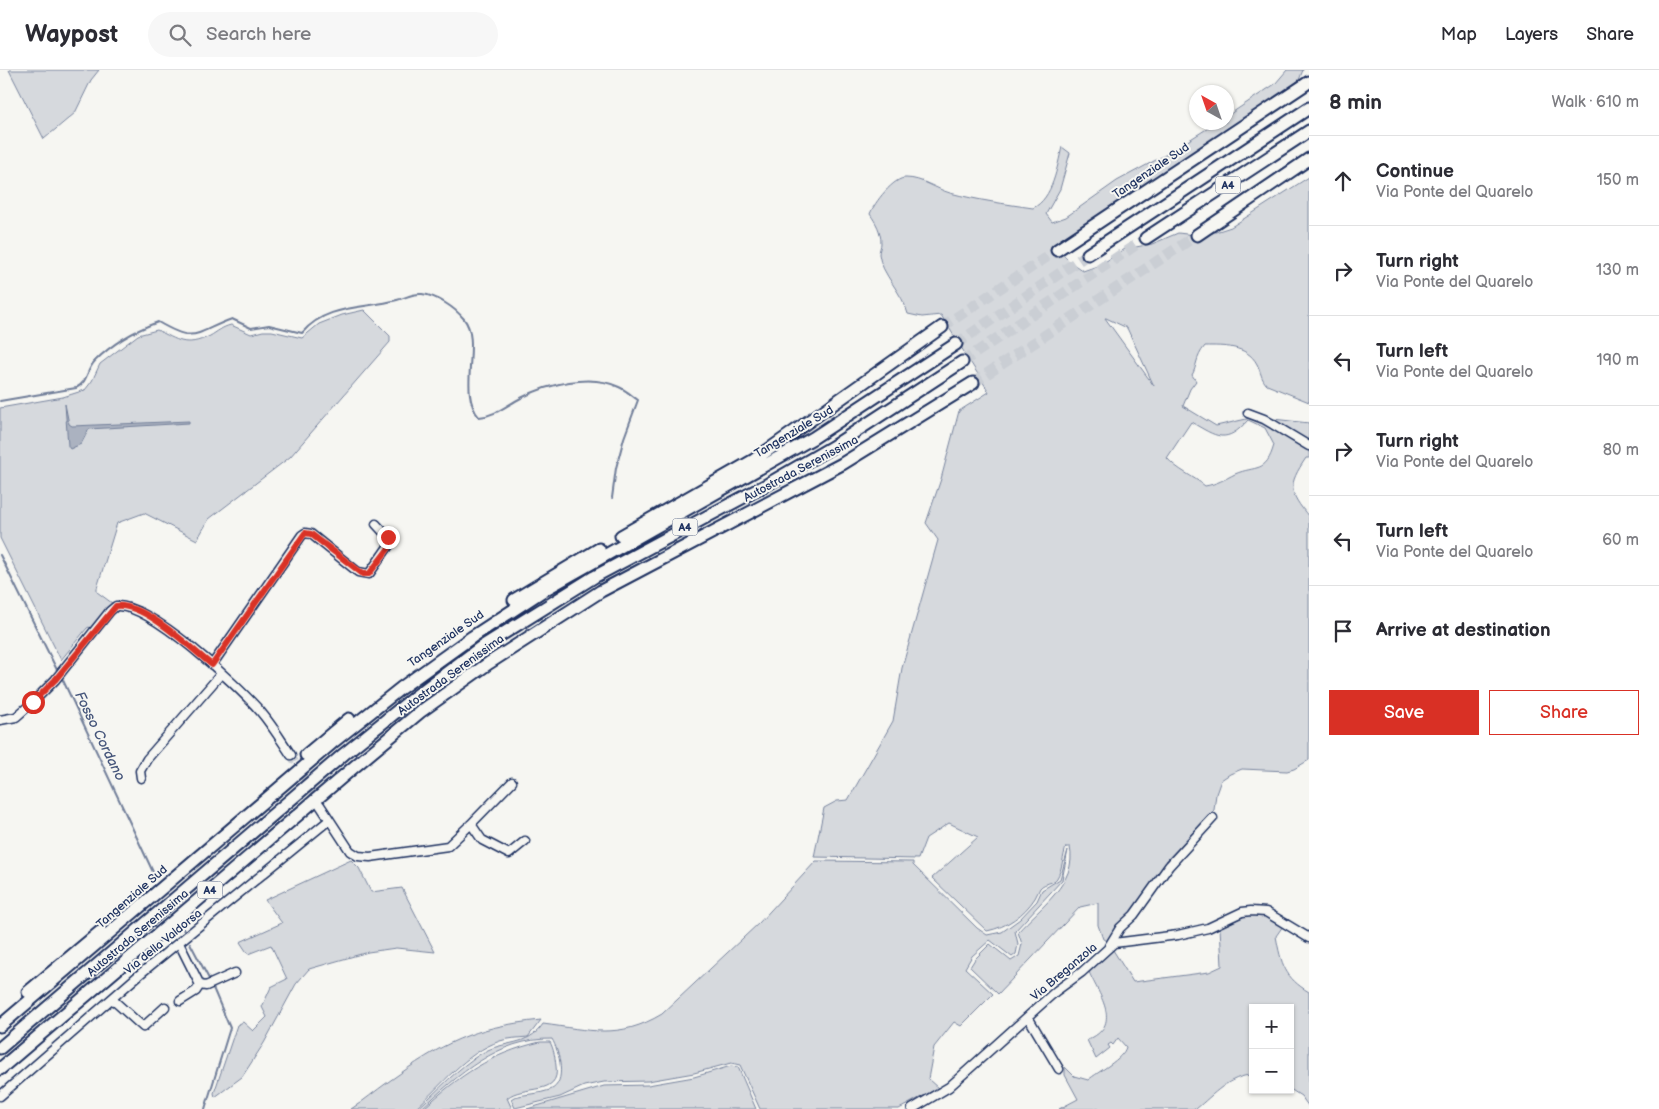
<!DOCTYPE html>
<meta charset="utf-8">
<style>
body{margin:0;font-family:"Balsamiq Sans",sans-serif;background:#f7f7f7;color:#2b2b33}
.controls{position:absolute;right:15px;bottom:15px;display:grid;overflow:hidden;border-radius:0px;box-shadow:0 1px 4px #0004}
.controls button{width:45px;height:45px;display:grid;place-items:center;padding:0;border:0;border-bottom:1px solid #e1e1e2;background:#fff;color:#2b2b33;font:25px sans-serif}
.compass{position:absolute;left:1189px;top:15px;width:45px;height:45px;border-radius:50%;background:#fff;box-shadow:0 1px 4px #0004;rotate:320deg}
.stop{position:absolute;width:15px;height:15px;margin:-11px;border:4px solid #d93025;border-radius:50%;background:#fff}
.stop.end{background:#d93025;border-color:#fff;box-shadow:0 1px 5px #0008}
.list{margin:0;padding:0;list-style:none}
h2{display:flex;justify-content:space-between;align-items:center;height:65px;margin:0;padding:0 20px;font-size:21px}
h2 small{font-size:16px;font-weight:400;color:#7c7c81}
.list li{display:grid;grid-template-columns:32px 1fr auto;gap:15px;align-items:center;box-sizing:border-box;height:90px;padding:0 20px;border-top:1px solid #e1e1e2}
.list b{display:block;font-size:19px;white-space:nowrap}
.list p{margin:0;font-size:16px;white-space:nowrap;color:#7c7c81}
.list em{font-size:16px;font-style:normal;color:#7c7c81}
.actions{display:flex;gap:10px;padding:15px 20px}
.actions a{flex:1;padding:11px 0;border:1px solid #d93025;border-radius:0px;text-align:center;font-size:18px;color:#d93025}
.actions .main{background:#d93025;color:#fff}
.icon{flex:none;width:28px;height:28px;fill:none;stroke:currentColor;stroke-width:2;stroke-linecap:round;stroke-linejoin:round}
.map{position:relative;flex:none;width:1309px;height:1039px;overflow:hidden}
header{display:flex;align-items:center;gap:30px;box-sizing:border-box;height:70px;padding:0 25px;background:#fff;border-bottom:1px solid #e1e1e2}
header strong{font-size:24px}
nav{display:flex;gap:28px;margin-inline-start:auto;font-size:18px}
.search{width:350px;height:45px;background:#f7f7f7;display:flex;align-items:center;gap:12px;box-sizing:border-box;padding:0 18px;border-radius:28px;color:#7c7c81;font-size:19px}
main{display:flex}
aside{flex:1;background:#fff}
.map>svg:first-child{display:block}
</style>
<header>
<strong>Waypost</strong>
<div class="search"><svg class="icon" aria-label="search" viewBox="0 0 24 24"><circle cx="10" cy="10" r="6"/><path d="M15 15l6 6"/></svg>Search here</div>
<nav><a>Map</a><a>Layers</a><a>Share</a></nav>
</header>
<main>
<div class="map">
<svg width="1309" height="1039" viewBox="0 0 1309 1039">
<rect width="100%" height="100%" fill="#f6f6f2"/>
<filter id="ink" filterUnits="userSpaceOnUse"><feTurbulence type="fractalNoise" baseFrequency=".02" numOctaves="2"/><feDisplacementMap in="SourceGraphic" scale="10" xChannelSelector="R" yChannelSelector="G"/><feConvolveMatrix kernelMatrix="1 2 1 2 8 2 1 2 1" color-interpolation-filters="sRGB"/></filter>
<g filter="url(#ink)">
<path fill="#d6d9dd" stroke="#78849e" fill-rule="evenodd" d="M9,0H99L91,10L75,43L44,69Z
M1287,0H1303L1299,10L1272,30L1054,175L1069,191L1083,201L1100,195L1125,179L1152,174L1178,163L1203,166L1231,157L1309,107V332L1267,315C1261,309 1261,302 1257,294C1247,275 1223,276 1205,276C1195,288 1197,297 1192,305L1196,311L1190,319L1183,336L1216,356L1255,347L1309,353V388H1306C1287,416 1289,422 1309,447V690L1294,699L1287,701L1242,699L1230,704L1221,710L1216,724L1214,740L1166,791L1169,796L1110,873L1103,869L1098,855V833L1080,837L998,924L970,897L975,889L990,874L1011,891L1019,886L1022,874L1018,862C1039,838 1078,813 1070,777H1066C1063,786 1062,800 1057,808C1053,814 1045,812 1040,818C1038,821 1037,825 1035,828C1024,845 1007,857 987,861L932,808L978,767L949,753L926,768L918,789L814,787L824,738L837,731L848,730L893,651L902,598L938,470L926,453L941,409L959,341L989,322L941,245L922,247L908,244C903,223 881,204 879,184C879,181 881,176 881,173C881,161 876,153 870,144C874,133 894,107 906,108C922,108 936,119 950,123C977,130 1005,134 1033,138C1053,128 1057,97 1062,77L1070,83L1060,119L1046,144L1052,152L1066,147L1117,111L1167,84L1216,53L1226,52L1227,46L1275,14ZM1106,248L1127,258L1154,316L1105,248ZM1248,350L1265,358L1274,375C1266,404 1256,395 1235,404C1225,409 1217,414 1205,416C1193,406 1177,400 1167,388L1191,352C1217,367 1226,375 1248,350Z
M364,240L390,266V272L290,387L209,449L197,470L144,443L117,453L97,518V522L116,536L95,561L89,557L87,558L61,590L0,468V338L63,327L85,320L92,311L100,294L138,265L157,260C178,270 185,278 210,266C217,262 222,257 231,255L251,264L263,261H272L302,268L319,254L342,245Z
M1068,780L1062,810L1015,861L1018,874L1016,884L1012,887L990,870L972,886L965,898L993,924L961,956L954,952L934,977L928,1009L938,1018L899,1039H760L740,995L731,993L694,1003L648,1011L604,1012L584,1016L560,1027L515,1038L511,1029L514,1027C525,1024 539,1024 550,1020C568,1013 559,981 552,969C498,968 458,1005 421,1039H417C439,1020 457,998 482,983C504,970 528,977 543,954C590,960 619,970 662,944L759,853L816,791L913,792V795L977,858L987,865L1002,862L1020,849L1037,831L1042,820L1060,809Z
M351,790L359,798L371,822L402,818L435,882L396,878L368,882L309,899L296,914L264,973L242,1007L215,1027L214,1023L237,955L243,952L253,961L267,947L262,937L271,917L287,909L271,875L248,884L240,872L282,853L265,830Z
M1252,843L1273,848L1283,856L1276,866C1281,894 1285,908 1309,922V1037L1301,1026L1290,1019V938H1253V1005C1230,1005 1213,1025 1196,1039H1059L1078,1029L1065,1005V997L1074,1006L1088,1010C1099,1001 1123,989 1126,977L1118,968L1113,975L1111,973L1108,975L1110,978L1096,989L1087,970C1123,955 1100,927 1089,902L1113,880L1133,912L1209,902L1222,896L1220,857Z
M541,950L528,967C519,968 508,968 500,971C465,983 442,1015 415,1039H351C364,1031 375,1021 388,1012C443,973 472,957 541,950Z
M540,972H550C554,980 555,987 556,996C561,1027 523,1014 507,1028L512,1039H423C460,1005 490,984 540,972Z
M731,996L738,997L756,1039H527L604,1016L648,1015L694,1007Z"/>
<path fill="#abb2c0" stroke="#717e99" d="M65,334L69,354L72,356L189,351V353L89,359L81,374L70,379L68,376Z"/>
<g fill="none" stroke-linecap="round" stroke-linejoin="round">
<path stroke="#717e99" stroke-width="2" d="M0,331L76,318C89,311 86,300 95,291C112,274 136,260 158,252C197,275 195,262 232,249L251,258L269,255L302,263C326,234 364,239 397,230C406,228 412,223 422,224C437,226 454,237 464,249C482,271 457,322 479,347C495,346 507,335 521,328C548,314 590,303 619,317C626,320 632,326 638,330L624,368L616,398L612,428
M0,485L58,602
M61,606L153,802
M181,855L185,863
M190,873L209,909
M205,1039L230,958L213,918"/>
<path stroke="#caced4" stroke-width="8" stroke-dasharray="8 4" stroke-linecap="butt" d="M291,685L319,733"/>
<path stroke="#caced4" stroke-width="11" stroke-dasharray="11 5.5" stroke-linecap="butt" d="M942,257L1057,180
M956,274L1088,184
M962,292L1146,168
M973,313L1197,165"/>
<g stroke="#1b2f5e" stroke-width="11">
<path id="minor" d="M1248,343L1264,349L1309,376
M212,595L302,465L305,463L311,464L358,502L369,504L390,474L388,467L376,454
M0,650L16,647L33,632L55,610L110,541L116,536C150,533 237,615 260,641C272,655 281,670 291,685
M141,708L140,701L147,689L221,604
M320,735L350,781L358,786L370,787L448,776L471,754L482,770L509,784L525,771
M471,754L512,712
M180,875L200,915L196,921L180,931
M1109,876L1120,858L1134,845L1169,796L1213,748
M200,915L206,916L235,903
M112,929L143,957L165,937
M1028,947L1059,999
M0,1026L140,904L328,751
M912,1039L949,1017L1056,921L1082,902L1114,873L1178,865L1208,858L1242,842L1251,841L1266,842L1309,868"/>
</g>
<g stroke="#1b2f5e" stroke-width="15">
<path id="highway" d="M1197,165L1309,89
M1146,168L1309,61
M1057,180L1309,12
M1088,184L1309,38
M621,466L754,390L942,257
M514,530L599,479
M306,685L349,649
M28,922L100,862
M0,956L332,673L401,618L472,567L544,520L813,368L956,274
M0,978L344,684L412,629L480,578L594,507L768,414L832,377L962,292
M0,999L354,697L420,642L489,593L601,521L842,394L973,313"/>
</g>
<use href="#minor" stroke="#f6f6f2" stroke-width="8"/>
<use href="#highway" stroke="#f6f6f2" stroke-width="11"/>
</g>
</g>
<g fill="none" stroke-linecap="round" stroke-linejoin="round" filter="url(#ink)">
<path stroke="#d93025" stroke-width="6" d="M33,632L55,610L116,536C145,533 189,577 212,595L305,463L311,464L363,504H369L389,478L388,467"/>
</g>
<g text-anchor="middle" dominant-baseline="central" stroke-width="4" stroke-linejoin="round" paint-order="stroke">
<g fill="#f6f6f2" stroke="#5d6b8a" stroke-width="1">
<rect x="1215.5" y="106.5" width="25" height="17" rx="4"/>
<rect x="672.5" y="448.5" width="25" height="17" rx="4"/>
<rect x="197.5" y="811.5" width="25" height="17" rx="4"/>
</g>
<g font-size="11" font-weight="bold" fill="#1b2f5e">
<text x="1228" y="115">A4</text>
<text x="685" y="457">A4</text>
<text x="210" y="820">A4</text>
</g>
<g font-size="12" fill="#1b2f5e" stroke="#f6f6f2">
<text transform="translate(1151 101) rotate(-34)">Tangenziale Sud</text>
<text transform="translate(794 362) rotate(-31)">Tangenziale Sud</text>
<text transform="translate(801 399) rotate(-28)">Autostrada Serenissima</text>
<text transform="translate(446 569) rotate(-35)">Tangenziale Sud</text>
<text transform="translate(451 605) rotate(-36)">Autostrada Serenissima</text>
<text transform="translate(132 827) rotate(-41)">Tangenziale Sud</text>
<text transform="translate(138 863) rotate(-40)">Autostrada Serenissima</text>
<text transform="translate(163 872) rotate(-39)">Via della Valdorsa</text>
<text transform="translate(1064 902) rotate(-40)">Via Breganzola</text>
</g>
<g font-size="14" font-style="italic" fill="#46567b" stroke="#f6f6f2">
<text transform="translate(100 666) rotate(64)">Fosso Cordano</text>
</g>
</g>
</svg>
<div class="controls">
<button>+</button>
<button>−</button>
</div>
<svg class="compass" viewBox="-18 -18 36 36"><path d="M0-13l5 13h-10z" fill="#e53935"/><path d="M0 13l5-13h-10z" fill="#7c7c81"/></svg>
<div class="stop" style="left:33px;top:632px"></div>
<div class="stop end" style="left:388px;top:467px"></div>
</div>
<aside>
<h2>8 min<small>Walk · 610 m</small></h2>
<ul class="list">
<li><svg class="icon" aria-label="ahead" viewBox="0 0 24 24"><path d="M12 20V5M6 11l6-6 6 6"/></svg><div><b>Continue</b><p>Via Ponte del Quarelo</p></div><em>150 m</em></li>
<li><svg class="icon" aria-label="right" viewBox="0 0 24 24"><path d="M7 20v-9h11M14 6l5 5-5 5"/></svg><div><b>Turn right</b><p>Via Ponte del Quarelo</p></div><em>130 m</em></li>
<li><svg class="icon" aria-label="left" viewBox="0 0 24 24"><path d="M17 20v-9H6M10 6l-5 5 5 5"/></svg><div><b>Turn left</b><p>Via Ponte del Quarelo</p></div><em>190 m</em></li>
<li><svg class="icon" aria-label="right" viewBox="0 0 24 24"><path d="M7 20v-9h11M14 6l5 5-5 5"/></svg><div><b>Turn right</b><p>Via Ponte del Quarelo</p></div><em>80 m</em></li>
<li><svg class="icon" aria-label="left" viewBox="0 0 24 24"><path d="M17 20v-9H6M10 6l-5 5 5 5"/></svg><div><b>Turn left</b><p>Via Ponte del Quarelo</p></div><em>60 m</em></li>
<li><svg class="icon" aria-label="arrive" viewBox="0 0 24 24"><path d="M6 21V4h12l-3 4 3 4H6"/></svg><div><b>Arrive at destination</b></div></li>
</ul>
<div class="actions"><a class="main">Save</a><a>Share</a></div>
</aside>
</main>
